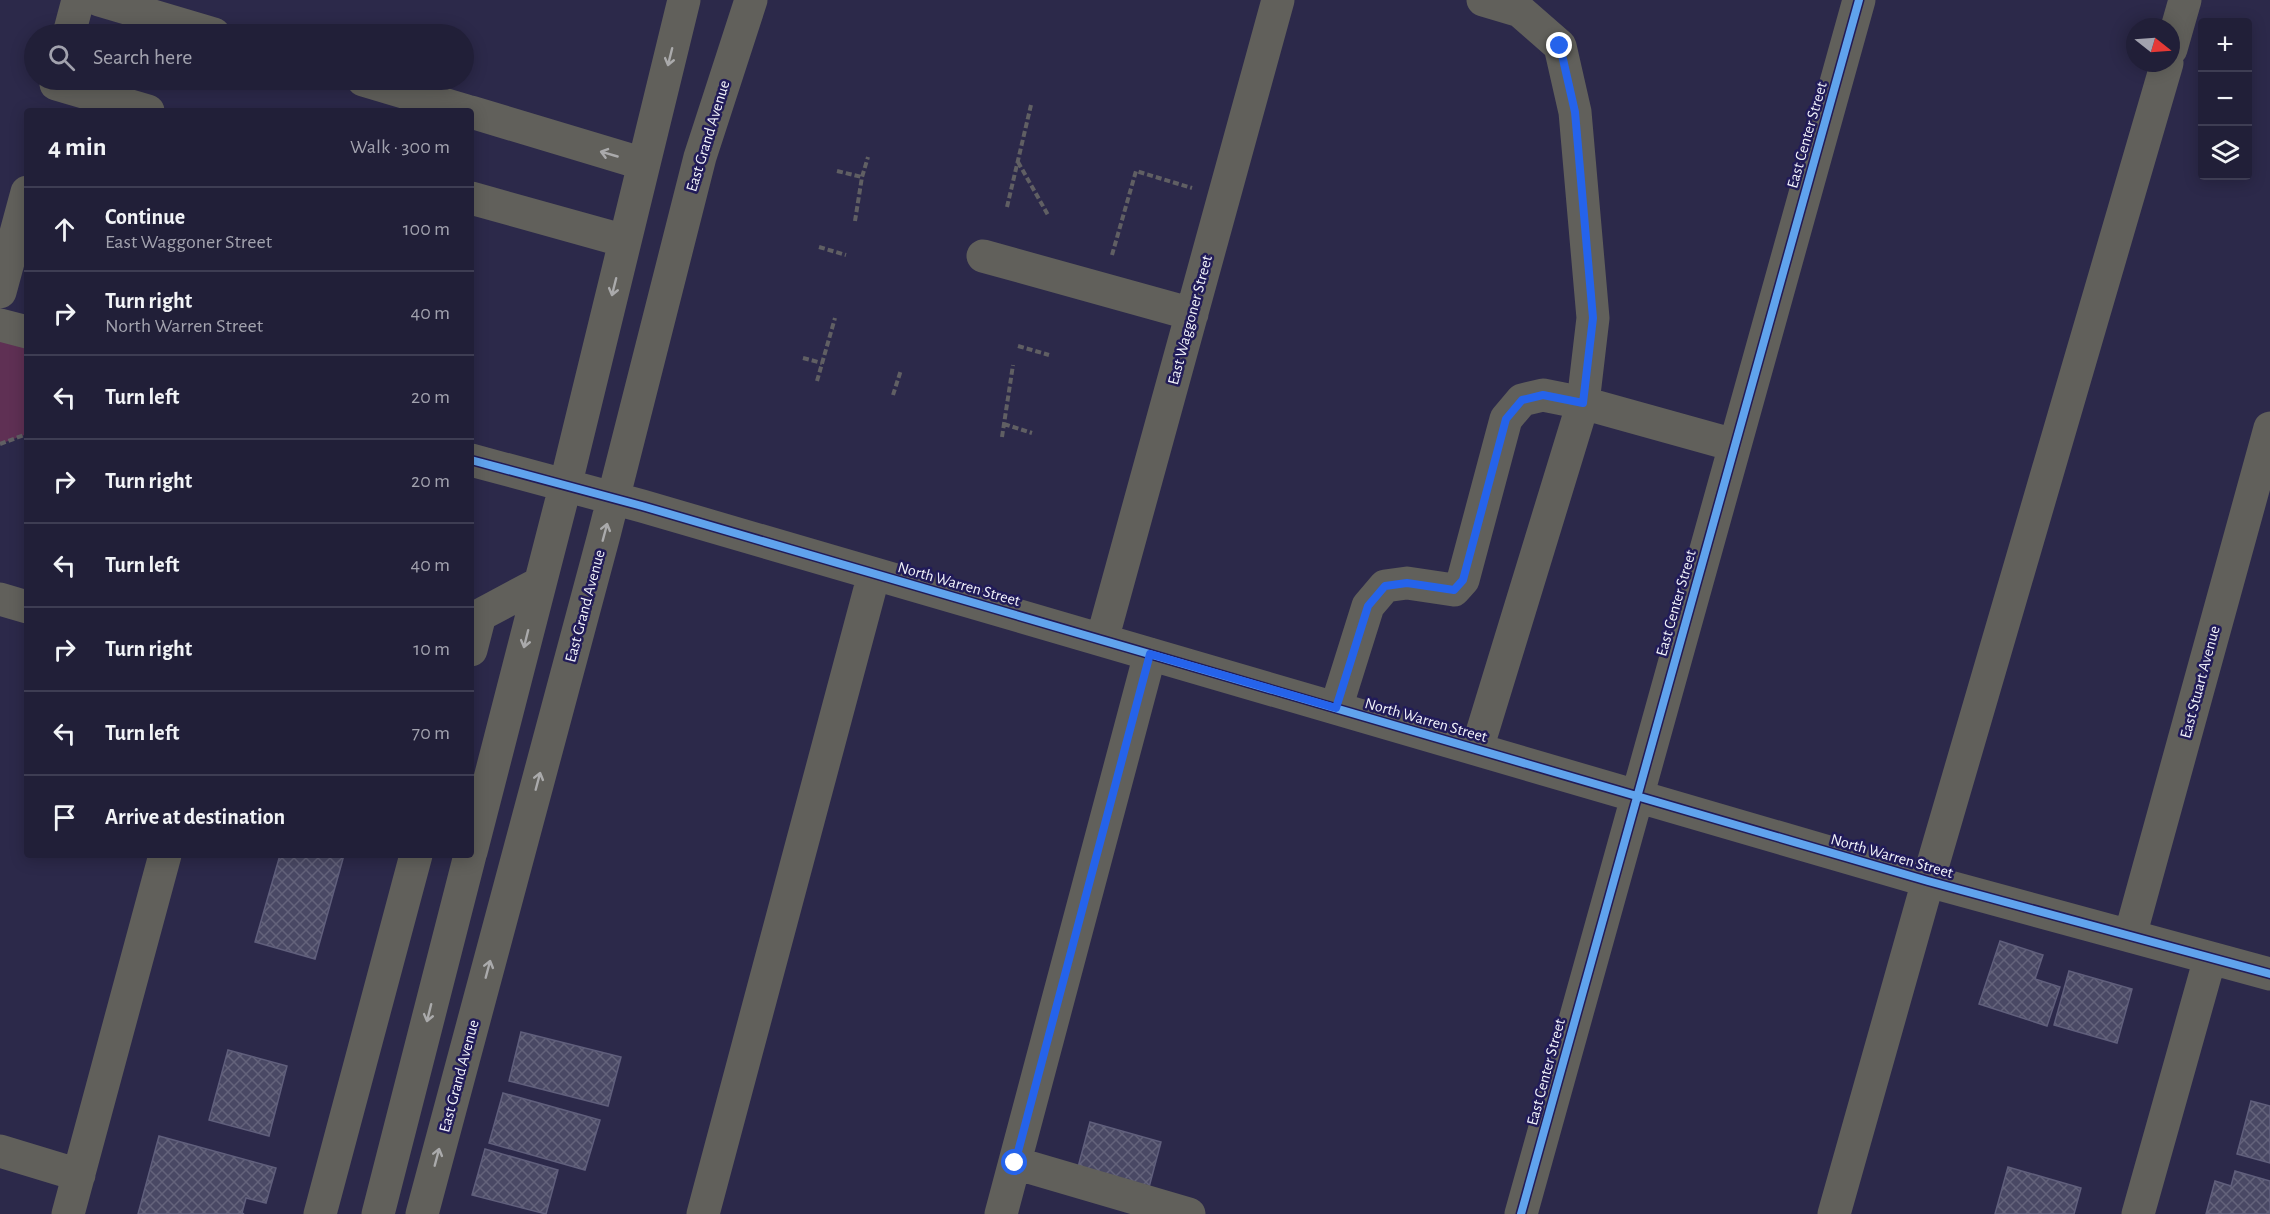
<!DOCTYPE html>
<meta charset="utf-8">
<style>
body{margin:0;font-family:"Alegreya Sans",sans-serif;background:#2d2c43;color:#f1f3f6}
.controls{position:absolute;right:18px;top:18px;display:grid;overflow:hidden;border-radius:6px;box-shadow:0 3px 15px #0003}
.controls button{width:54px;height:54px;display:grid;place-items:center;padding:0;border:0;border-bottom:2px solid #3e3d53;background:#211f38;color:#f1f3f6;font:30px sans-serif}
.compass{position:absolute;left:2126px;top:18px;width:54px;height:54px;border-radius:50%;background:#211f38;box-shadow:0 3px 15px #0003;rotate:107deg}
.stop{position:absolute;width:18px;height:18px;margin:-14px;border:4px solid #2563eb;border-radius:50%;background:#fff}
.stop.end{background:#2563eb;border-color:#fff;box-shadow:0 2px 6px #0008}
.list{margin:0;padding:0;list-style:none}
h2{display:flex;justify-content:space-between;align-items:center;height:78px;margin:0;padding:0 24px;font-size:26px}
h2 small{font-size:20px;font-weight:400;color:#a2a2ae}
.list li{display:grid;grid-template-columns:39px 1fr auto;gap:18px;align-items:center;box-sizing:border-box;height:84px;padding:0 24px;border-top:2px solid #3e3d53}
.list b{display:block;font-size:22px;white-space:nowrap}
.list p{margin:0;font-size:20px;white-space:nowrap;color:#a2a2ae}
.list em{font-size:20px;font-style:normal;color:#a2a2ae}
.icon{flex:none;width:33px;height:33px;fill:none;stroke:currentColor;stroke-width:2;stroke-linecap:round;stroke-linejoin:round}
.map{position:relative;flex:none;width:2270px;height:1214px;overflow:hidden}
.search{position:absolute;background:#211f38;box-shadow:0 3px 15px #0003;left:24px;top:24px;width:450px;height:66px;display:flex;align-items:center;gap:15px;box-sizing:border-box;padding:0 21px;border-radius:33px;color:#a2a2ae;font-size:22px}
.panel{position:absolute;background:#211f38;box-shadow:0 3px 15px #0003;left:24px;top:108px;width:450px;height:750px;border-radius:6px}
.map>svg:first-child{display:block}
</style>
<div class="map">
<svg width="2270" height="1214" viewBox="0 0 2270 1214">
<defs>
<pattern id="building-cross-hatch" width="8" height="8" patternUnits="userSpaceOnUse" patternTransform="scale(1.5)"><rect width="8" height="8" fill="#494864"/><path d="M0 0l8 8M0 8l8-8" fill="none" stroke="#64637b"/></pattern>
</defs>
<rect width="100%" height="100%" fill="#2c294a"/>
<path fill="#5f3054" d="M0,337L27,345V434L0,444Z"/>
<path fill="url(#building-cross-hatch)" stroke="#605f7c" stroke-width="1.5" d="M280,855H344L315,959L255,942Z
M2000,941L2043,955L2035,979L2060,987L2047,1026L1979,1004Z
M2069,971L2132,989L2117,1043L2054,1025Z
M521,1032L621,1057L608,1106L509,1081Z
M228,1050L287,1066L269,1136L209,1120Z
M503,1093L600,1120L585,1170L489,1143Z
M2251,1101L2270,1106V1163L2237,1154Z
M1090,1122L1161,1142L1148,1191L1077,1171Z
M159,1136L276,1168L266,1203L246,1198L242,1213L244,1214H138Z
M485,1149L558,1170L546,1214L472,1195Z
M2008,1167L2081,1188L2074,1214H1995Z
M2235,1171L2270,1181V1214H2206L2215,1181L2231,1186Z"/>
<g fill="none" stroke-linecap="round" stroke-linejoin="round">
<path stroke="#605f63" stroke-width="4" stroke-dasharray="6 3" stroke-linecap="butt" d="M1018,162L1048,215
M837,171L862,177
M1007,207L1031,105
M855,221L862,177L868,157
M819,247L846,255
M1112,255L1136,171L1192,188
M1018,346L1049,355
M803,358L822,363
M817,381L835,318
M893,395L901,370
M1004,424L1032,433
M1002,437L1013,365
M0,444L27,434"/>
<path stroke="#61605b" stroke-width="33" d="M99,0L214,34
M69,34L78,0
M2171,49L2185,0
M363,80L467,111
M56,84L148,111
M471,112L644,164
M471,198L625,241
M983,256L1192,314
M0,292L27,192
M0,325L27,332
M471,460L642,506L1928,881L2270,974
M0,599L27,607
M1102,640L1278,0
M471,650L480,615L540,583
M1336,708L1368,606L1385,586L1407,583L1454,590L1463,580L1506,419L1522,400L1543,395L1583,403L1593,318L1575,112L1560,46L1520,11L1483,0
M1477,749L1583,403L1734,445
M471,852L565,487L684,0
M2130,936L2270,428
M0,1151L79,1175
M1015,1163L1189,1214
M68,1214L165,855
M320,1214L416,855
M378,1214L470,855
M422,1214L604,535L700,157L751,0
M703,1214L874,574
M1001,1214L1150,654
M1521,1214L1859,0
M1834,1214L1928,881L2167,63
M2138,1214L2210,958"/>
<g stroke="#211b58" stroke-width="11">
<path id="cycleway" d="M471,460L642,506L1928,881L2270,974
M1521,1214L1859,0"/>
</g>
<use href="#cycleway" stroke="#60a3ed" stroke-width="8"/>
</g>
<defs><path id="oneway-shaft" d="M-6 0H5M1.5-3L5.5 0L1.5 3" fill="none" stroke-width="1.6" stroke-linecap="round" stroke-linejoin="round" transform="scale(1.5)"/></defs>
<g stroke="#aaaaab">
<use href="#oneway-shaft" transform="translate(670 57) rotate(104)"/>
<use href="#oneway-shaft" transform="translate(609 154) rotate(-164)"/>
<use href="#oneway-shaft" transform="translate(614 287) rotate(104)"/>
<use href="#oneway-shaft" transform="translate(605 532) rotate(-75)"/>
<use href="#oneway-shaft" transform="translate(526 639) rotate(104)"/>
<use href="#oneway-shaft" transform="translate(538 781) rotate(-75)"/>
<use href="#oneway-shaft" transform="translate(488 969) rotate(-75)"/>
<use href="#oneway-shaft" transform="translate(429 1013) rotate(104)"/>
<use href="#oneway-shaft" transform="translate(437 1157) rotate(-75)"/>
</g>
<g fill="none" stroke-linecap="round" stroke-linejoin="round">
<path stroke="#2563eb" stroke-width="8" d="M1015,1163L1150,654L1336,708L1368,606L1385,586L1407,583L1454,590L1463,580L1506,419L1522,400L1543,395L1583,403L1593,318L1575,112L1560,46"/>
</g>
<g text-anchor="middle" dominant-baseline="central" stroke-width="5" stroke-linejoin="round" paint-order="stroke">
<g font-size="16" fill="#f2f3fb" stroke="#211b58">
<text transform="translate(1807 135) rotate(-74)">East Center Street</text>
<text transform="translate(708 136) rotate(-73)">East Grand Avenue</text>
<text transform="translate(1190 320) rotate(-75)">East Waggoner Street</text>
<text transform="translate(959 584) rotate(16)">North Warren Street</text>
<text transform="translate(1676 603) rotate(-74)">East Center Street</text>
<text transform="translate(585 606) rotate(-75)">East Grand Avenue</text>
<text transform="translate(2200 682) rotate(-75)">East Stuart Avenue</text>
<text transform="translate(1426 720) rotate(16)">North Warren Street</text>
<text transform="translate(1892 856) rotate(16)">North Warren Street</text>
<text transform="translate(1546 1072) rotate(-75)">East Center Street</text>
<text transform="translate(459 1076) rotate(-75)">East Grand Avenue</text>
</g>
</g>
</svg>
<div class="controls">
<button>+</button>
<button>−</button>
<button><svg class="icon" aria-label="layers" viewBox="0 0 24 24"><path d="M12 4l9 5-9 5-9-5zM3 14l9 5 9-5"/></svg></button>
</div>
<svg class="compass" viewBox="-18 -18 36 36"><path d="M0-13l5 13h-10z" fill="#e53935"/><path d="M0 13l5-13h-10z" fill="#a2a2ae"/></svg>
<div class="stop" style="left:1015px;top:1163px"></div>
<div class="stop end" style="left:1560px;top:46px"></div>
<div class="search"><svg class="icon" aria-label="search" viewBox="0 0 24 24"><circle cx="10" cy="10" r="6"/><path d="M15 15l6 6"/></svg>Search here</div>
<section class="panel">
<h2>4 min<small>Walk · 300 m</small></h2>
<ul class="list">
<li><svg class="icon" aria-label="ahead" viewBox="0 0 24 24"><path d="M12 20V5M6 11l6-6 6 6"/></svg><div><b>Continue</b><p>East Waggoner Street</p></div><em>100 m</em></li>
<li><svg class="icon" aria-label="right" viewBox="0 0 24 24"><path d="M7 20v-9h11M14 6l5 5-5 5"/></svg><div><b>Turn right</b><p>North Warren Street</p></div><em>40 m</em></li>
<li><svg class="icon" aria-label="left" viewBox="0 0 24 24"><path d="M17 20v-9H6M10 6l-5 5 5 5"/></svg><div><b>Turn left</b></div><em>20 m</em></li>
<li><svg class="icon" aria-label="right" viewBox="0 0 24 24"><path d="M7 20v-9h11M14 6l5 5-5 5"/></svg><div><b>Turn right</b></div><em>20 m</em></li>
<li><svg class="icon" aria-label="left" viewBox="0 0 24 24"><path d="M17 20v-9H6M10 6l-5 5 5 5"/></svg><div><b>Turn left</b></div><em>40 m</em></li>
<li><svg class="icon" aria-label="right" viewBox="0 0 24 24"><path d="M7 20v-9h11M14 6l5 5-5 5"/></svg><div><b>Turn right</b></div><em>10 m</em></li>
<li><svg class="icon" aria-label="left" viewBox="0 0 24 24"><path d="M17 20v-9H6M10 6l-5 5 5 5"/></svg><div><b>Turn left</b></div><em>70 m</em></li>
<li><svg class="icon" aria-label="arrive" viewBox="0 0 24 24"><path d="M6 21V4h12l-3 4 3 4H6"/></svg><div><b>Arrive at destination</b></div></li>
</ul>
</section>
</div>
